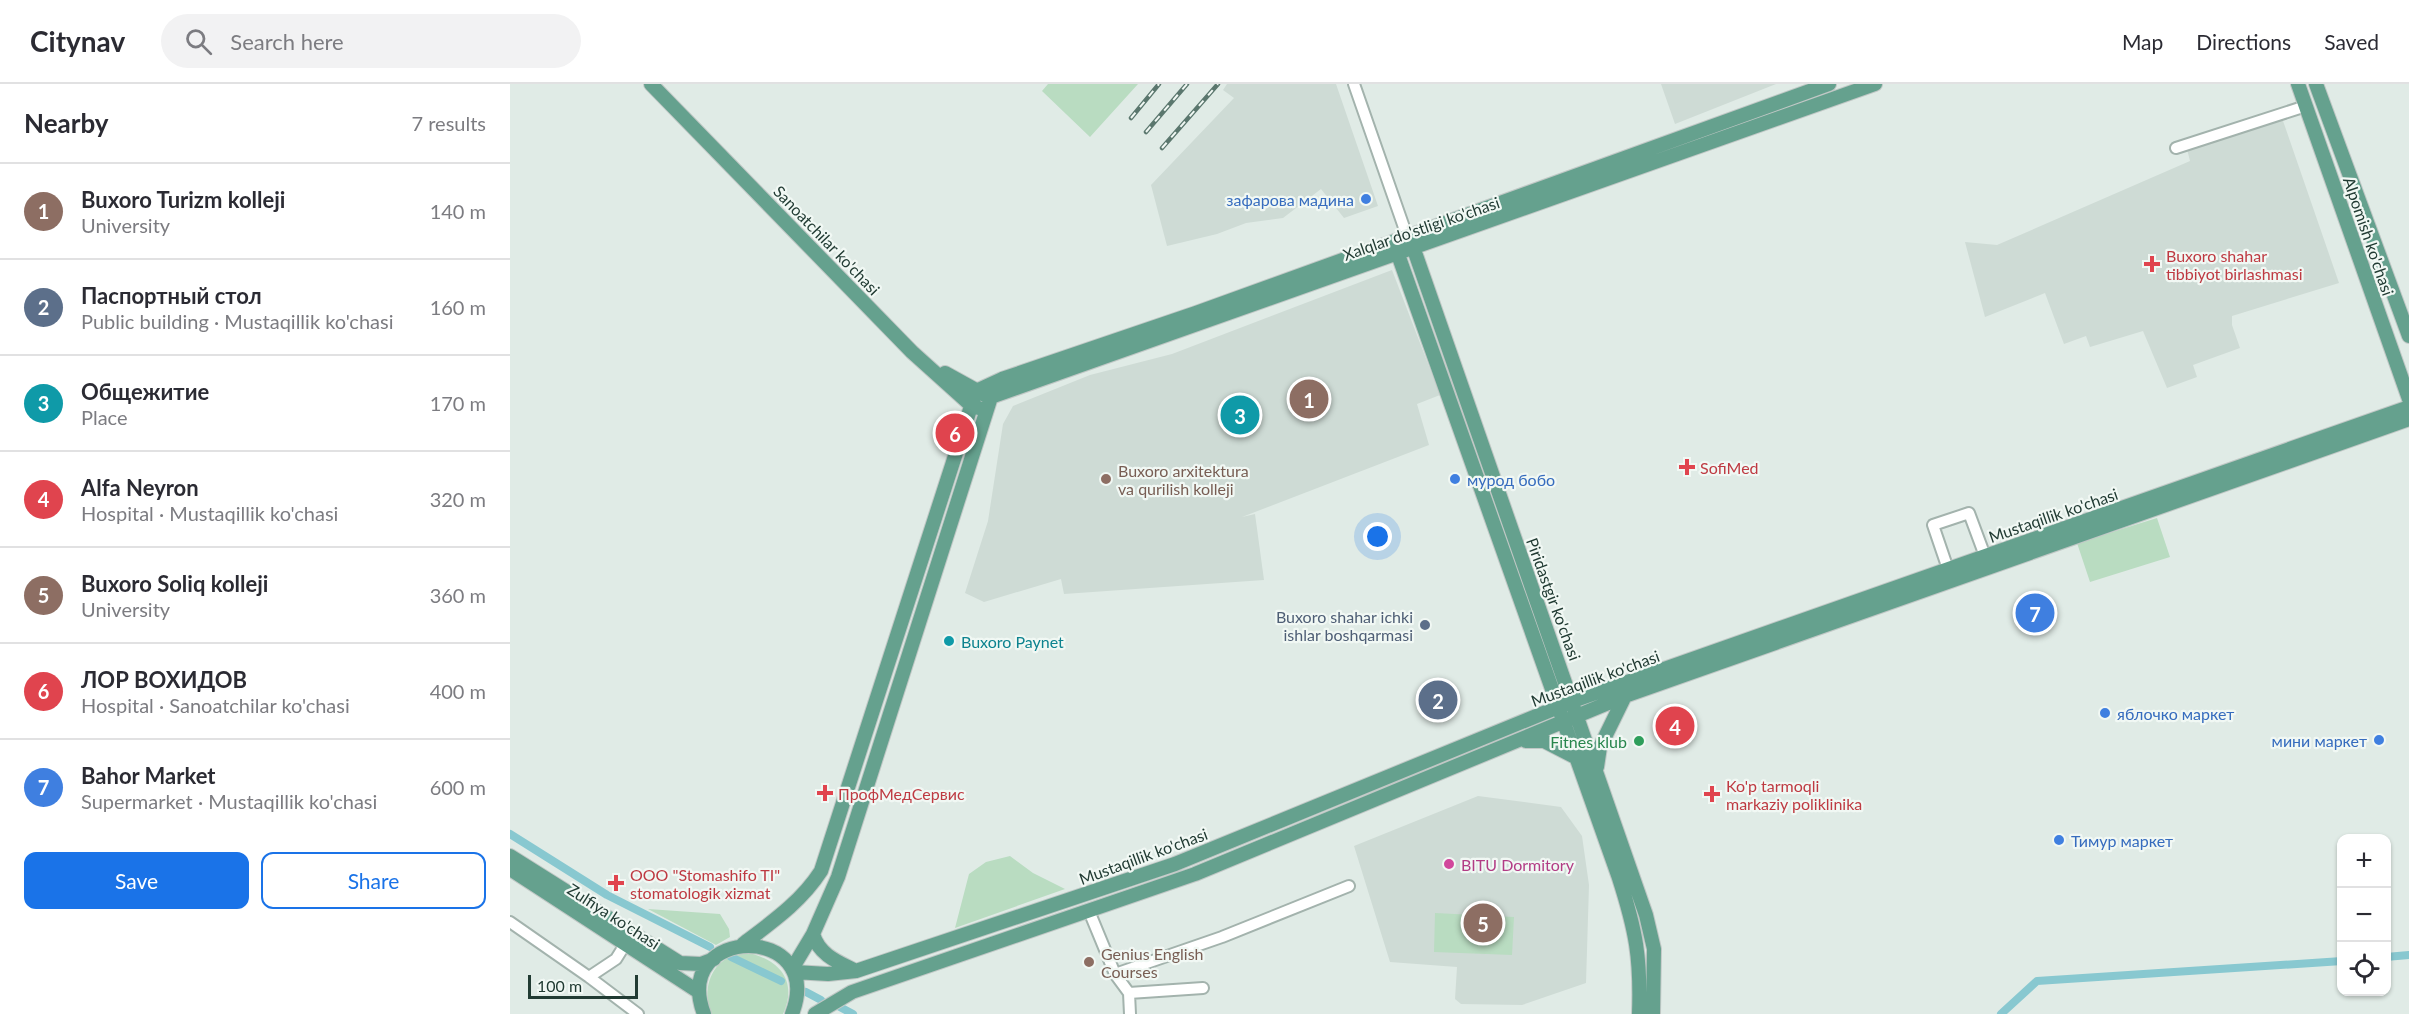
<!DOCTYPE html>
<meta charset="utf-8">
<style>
body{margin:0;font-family:Lato,sans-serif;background:#f2f2f3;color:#2b2b33}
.controls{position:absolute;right:18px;bottom:18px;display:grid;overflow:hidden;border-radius:12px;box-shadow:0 2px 4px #0004}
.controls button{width:54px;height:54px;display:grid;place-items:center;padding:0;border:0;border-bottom:2px solid #e1e1e2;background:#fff;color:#2b2b33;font:30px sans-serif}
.scale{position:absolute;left:18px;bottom:15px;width:110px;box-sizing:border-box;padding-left:6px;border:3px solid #213b33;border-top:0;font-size:16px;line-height:21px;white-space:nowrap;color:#213b33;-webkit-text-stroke:4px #f1f8f4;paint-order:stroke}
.you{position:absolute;left:868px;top:453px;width:21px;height:21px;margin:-15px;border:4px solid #fff;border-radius:50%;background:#1a73e8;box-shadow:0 0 0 9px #1a73e833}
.badge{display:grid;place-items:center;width:39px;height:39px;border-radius:50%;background:#1a73e8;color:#fff;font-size:20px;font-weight:700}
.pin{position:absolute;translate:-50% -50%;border:3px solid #fff;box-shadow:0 2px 6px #0006}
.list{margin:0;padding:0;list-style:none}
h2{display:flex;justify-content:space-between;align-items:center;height:78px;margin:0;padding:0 24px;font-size:26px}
h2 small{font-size:20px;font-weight:400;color:#7c7c81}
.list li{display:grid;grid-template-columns:39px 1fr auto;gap:18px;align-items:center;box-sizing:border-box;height:96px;padding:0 24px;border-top:2px solid #e1e1e2}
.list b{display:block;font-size:22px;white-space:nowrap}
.list p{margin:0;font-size:20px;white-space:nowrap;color:#7c7c81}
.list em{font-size:20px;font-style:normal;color:#7c7c81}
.actions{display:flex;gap:12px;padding:18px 24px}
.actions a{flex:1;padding:14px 0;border:2px solid #1a73e8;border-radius:12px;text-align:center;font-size:21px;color:#1a73e8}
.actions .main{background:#1a73e8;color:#fff}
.icon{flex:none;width:33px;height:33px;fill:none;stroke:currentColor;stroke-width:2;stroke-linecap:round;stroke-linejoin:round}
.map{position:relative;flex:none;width:1899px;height:930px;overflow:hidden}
header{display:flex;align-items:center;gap:36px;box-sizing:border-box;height:84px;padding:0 30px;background:#fff;border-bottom:2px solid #e1e1e2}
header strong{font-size:28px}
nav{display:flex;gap:33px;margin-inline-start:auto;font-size:21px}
.search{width:420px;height:54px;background:#f2f2f3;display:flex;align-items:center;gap:15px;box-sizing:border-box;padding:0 21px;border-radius:33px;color:#7c7c81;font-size:22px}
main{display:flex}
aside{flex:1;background:#fff}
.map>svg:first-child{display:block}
</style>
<header>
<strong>Citynav</strong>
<div class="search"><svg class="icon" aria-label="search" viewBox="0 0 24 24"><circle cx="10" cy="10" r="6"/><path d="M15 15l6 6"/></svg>Search here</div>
<nav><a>Map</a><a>Directions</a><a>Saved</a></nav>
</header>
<main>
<aside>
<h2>Nearby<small>7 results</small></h2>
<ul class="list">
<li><span class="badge" style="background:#8d6e63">1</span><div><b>Buxoro Turizm kolleji</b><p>University</p></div><em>140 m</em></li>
<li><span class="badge" style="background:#5c6f8a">2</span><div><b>Паспортный стол</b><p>Public building · Mustaqillik ko'chasi</p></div><em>160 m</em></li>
<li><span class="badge" style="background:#0f9aa8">3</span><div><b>Общежитие</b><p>Place</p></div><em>170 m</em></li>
<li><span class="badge" style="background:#e0444e">4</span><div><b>Alfa Neyron</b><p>Hospital · Mustaqillik ko'chasi</p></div><em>320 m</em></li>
<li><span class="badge" style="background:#8d6e63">5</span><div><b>Buxoro Soliq kolleji</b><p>University</p></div><em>360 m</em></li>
<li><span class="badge" style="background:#e0444e">6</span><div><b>ЛОР ВОХИДОВ</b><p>Hospital · Sanoatchilar ko'chasi</p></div><em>400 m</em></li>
<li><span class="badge" style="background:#3f7fe0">7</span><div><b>Bahor Market</b><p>Supermarket · Mustaqillik ko'chasi</p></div><em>600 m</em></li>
</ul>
<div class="actions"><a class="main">Save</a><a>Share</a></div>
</aside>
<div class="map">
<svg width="1899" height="930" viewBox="0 0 1899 930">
<rect width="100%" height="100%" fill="#e0ebe6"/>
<path fill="#cedbd5" d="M717,0H826L868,122L834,134L811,105L773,134L736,139L707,150L657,162L641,101L724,14L713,6Z
M1151,0H1266L1165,40Z
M1772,34L1829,199L1722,232V241L1730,264L1683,281L1687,293L1657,304L1633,247L1580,263L1576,252L1554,260L1535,209L1475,233L1455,158L1487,161L1680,77L1677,65Z
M882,186L930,311L907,320L919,361L732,433L745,430L754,496L554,510L551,495L474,518L455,509L478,437L493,340L503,322L580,291L662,270Z
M968,712L1051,723L1072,752L1079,801L1076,899L1012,921L951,920L945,915L947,883L880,878L844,762Z"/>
<path fill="#b9dcc1" d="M538,0H628L580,53L532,7Z
M1647,434L1660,473L1580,498L1567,459Z
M500,772L523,789L555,805L445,844L459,790L476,778Z
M138,825L210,830L219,845L220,853L206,861Z
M925,829L1004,833L1002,871L924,868Z
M234,868C267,874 289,895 273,930H200C192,901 202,874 234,868Z"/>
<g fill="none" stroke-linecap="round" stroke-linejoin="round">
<path stroke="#88c8d0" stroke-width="8" d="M0,750L97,811L200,863
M221,873L271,897
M1876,873L1899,871
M296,908L311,916
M328,922L343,930
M1491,930L1527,897L1832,877"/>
<g stroke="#a3b3ad" stroke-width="14">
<path id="minor" d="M844,0L897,152
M1666,64L1796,22
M1438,485L1423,441L1459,429L1475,472
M579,827L605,890L712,853L839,802
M0,838L79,893L106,875L116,859
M605,890L619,909L620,930
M79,893L128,930
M619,909L693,904"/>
</g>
<g stroke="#c1c8c6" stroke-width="16">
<path id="major" d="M141,0L402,268L462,322L469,324
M1788,0L1899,315
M1806,0L1899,252
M901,157L1136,831L1144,865L1143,930
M885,162L1109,794C1126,847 1131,874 1129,930
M435,289L473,310
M481,313L1365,0
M1016,657H1034L1067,674
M1087,683L1090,663L1115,612
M0,772L170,879L191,880L204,875
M0,785L189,908
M303,850C309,871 328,878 346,887
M233,860C262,838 291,818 311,787L466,307L492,295L686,229L1319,0
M282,885L303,850L328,793L481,313
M284,888L318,890L346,887L665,780L1063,617L1899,323
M194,930C160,840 317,839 282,930
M305,930L342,908L685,790L1115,612L1899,335"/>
</g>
<use href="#minor" stroke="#fff" stroke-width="10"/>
<use href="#major" stroke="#65a18e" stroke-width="14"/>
<g stroke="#5b776e" stroke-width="4.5">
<path id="rail" d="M621,34L649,0
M636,48L677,0
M652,64L708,0"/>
</g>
<use href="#rail" stroke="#f1f8f4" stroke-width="2" stroke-dasharray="7" stroke-linecap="butt"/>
</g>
<g fill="#3f7fe0" stroke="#f1f8f4" stroke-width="2">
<circle cx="856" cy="115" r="6"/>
<circle cx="945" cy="395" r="6"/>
<circle cx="1595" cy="629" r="6"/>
<circle cx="1869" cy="656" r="6"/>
<circle cx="1549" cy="756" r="6"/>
</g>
<g fill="#e0444e" stroke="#f1f8f4" stroke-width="2">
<path d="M1639 171h6v6h6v6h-6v6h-6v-6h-6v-6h6z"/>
<path d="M1174 374h6v6h6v6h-6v6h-6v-6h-6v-6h6z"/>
<path d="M312 700h6v6h6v6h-6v6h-6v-6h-6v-6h6z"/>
<path d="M1199 701h6v6h6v6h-6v6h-6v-6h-6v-6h6z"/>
<path d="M103 790h6v6h6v6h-6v6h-6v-6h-6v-6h6z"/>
</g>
<g fill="#8d6e63" stroke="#f1f8f4" stroke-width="2">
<circle cx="596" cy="395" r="6"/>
<circle cx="579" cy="878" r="6"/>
</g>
<circle fill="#5c6f8a" stroke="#f1f8f4" stroke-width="2" cx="915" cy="541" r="6"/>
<circle fill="#0f9aa8" stroke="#f1f8f4" stroke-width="2" cx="439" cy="557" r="6"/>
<circle fill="#2e9e5b" stroke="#f1f8f4" stroke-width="2" cx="1129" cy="657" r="6"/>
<circle fill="#d1479c" stroke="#f1f8f4" stroke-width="2" cx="939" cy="780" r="6"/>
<g text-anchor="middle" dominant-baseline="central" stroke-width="4.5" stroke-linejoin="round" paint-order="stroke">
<g font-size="16" fill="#366cbe" stroke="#f1f8f4" text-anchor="start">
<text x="844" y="115" text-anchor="end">зафарова мадина</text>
<text x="957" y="395">мурод бобо</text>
<text x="1607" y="629">яблочко маркет</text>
<text x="1857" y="656" text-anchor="end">мини маркет</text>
<text x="1561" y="756">Тимур маркет</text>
</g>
<g font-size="16" fill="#213b33" stroke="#f1f8f4">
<text transform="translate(911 144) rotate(-19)">Xalqlar do'stligi ko'chasi</text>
<text transform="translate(1859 152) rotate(71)">Alpomish ko'chasi</text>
<text transform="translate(317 156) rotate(46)">Sanoatchilar ko'chasi</text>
<text transform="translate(1543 431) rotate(-19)">Mustaqillik ko'chasi</text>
<text transform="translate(1044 515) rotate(70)">Piridastgir ko'chasi</text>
<text transform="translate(1085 594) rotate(-20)">Mustaqillik ko'chasi</text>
<text transform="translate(633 772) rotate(-20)">Mustaqillik ko'chasi</text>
<text transform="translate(104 832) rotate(33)">Zulfiya ko'chasi</text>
</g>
<g font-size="16" fill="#be3a42" stroke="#f1f8f4" text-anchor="start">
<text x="1656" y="171">Buxoro shahar<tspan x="1656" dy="18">tibbiyot birlashmasi</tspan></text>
<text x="1190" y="383">SofiMed</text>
<text x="1216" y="701">Ko'p tarmoqli<tspan x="1216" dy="18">markaziy poliklinika</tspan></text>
<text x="328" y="709">ПрофМедСервис</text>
<text x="120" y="790">OOO "Stomashifo TI"<tspan x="120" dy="18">stomatologik xizmat</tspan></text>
</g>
<g font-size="16" fill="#785e54" stroke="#f1f8f4" text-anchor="start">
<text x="608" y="386">Buxoro arxitektura<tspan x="608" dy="18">va qurilish kolleji</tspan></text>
<text x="591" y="869">Genius English<tspan x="591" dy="18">Courses</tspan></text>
</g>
<g font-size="16" fill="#4e5e75" stroke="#f1f8f4" text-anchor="end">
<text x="903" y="532">Buxoro shahar ichki<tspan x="903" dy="18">ishlar boshqarmasi</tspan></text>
</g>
<g font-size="16" fill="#0d838f" stroke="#f1f8f4" text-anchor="start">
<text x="451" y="557">Buxoro Paynet</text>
</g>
<g font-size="16" fill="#27864d" stroke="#f1f8f4" text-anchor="end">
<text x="1117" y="657">Fitnes klub</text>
</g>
<g font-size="16" fill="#b23c85" stroke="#f1f8f4" text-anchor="start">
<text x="951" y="780">BITU Dormitory</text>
</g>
</g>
</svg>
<div class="controls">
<button>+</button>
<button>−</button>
<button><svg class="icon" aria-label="locate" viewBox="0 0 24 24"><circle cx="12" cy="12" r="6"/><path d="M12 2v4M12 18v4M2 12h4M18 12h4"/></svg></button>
</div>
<div class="scale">100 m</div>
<div class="you"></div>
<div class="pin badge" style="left:799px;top:315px;background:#8d6e63">1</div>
<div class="pin badge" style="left:928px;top:616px;background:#5c6f8a">2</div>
<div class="pin badge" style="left:730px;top:331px;background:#0f9aa8">3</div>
<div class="pin badge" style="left:1165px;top:642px;background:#e0444e">4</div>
<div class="pin badge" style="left:973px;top:839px;background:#8d6e63">5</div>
<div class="pin badge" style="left:445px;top:349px;background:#e0444e">6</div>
<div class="pin badge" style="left:1525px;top:529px;background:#3f7fe0">7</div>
</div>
</main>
